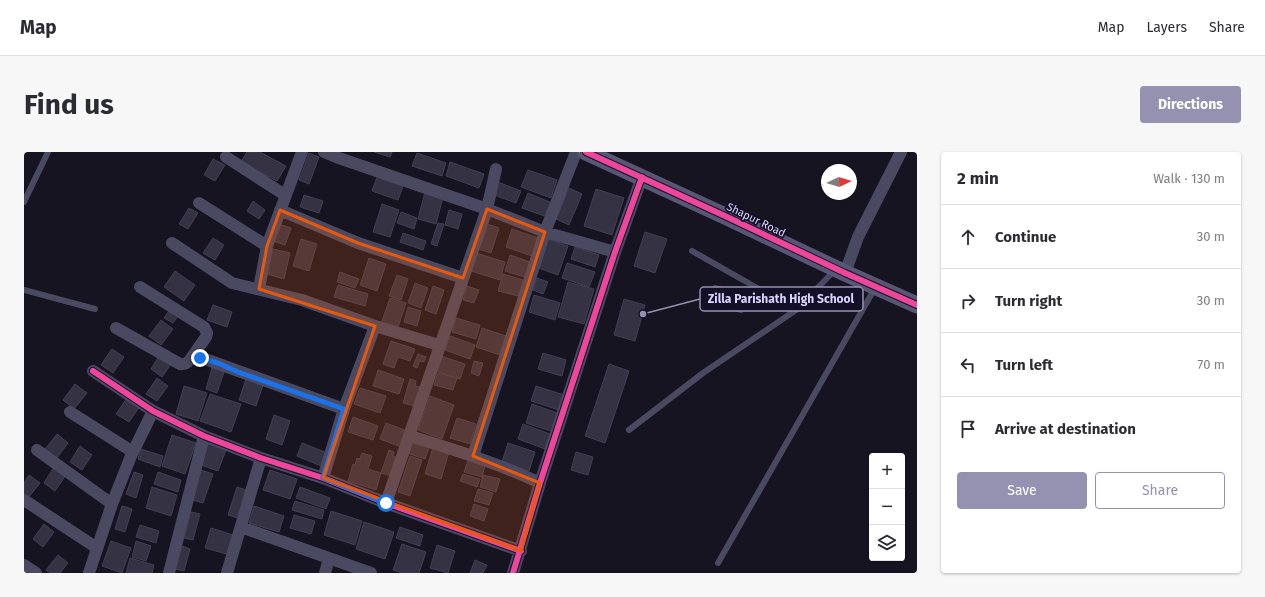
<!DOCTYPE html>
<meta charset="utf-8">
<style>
body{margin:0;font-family:"Fira Sans",sans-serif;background:#f7f7f7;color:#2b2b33}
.controls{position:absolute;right:12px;bottom:12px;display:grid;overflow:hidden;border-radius:4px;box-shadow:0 1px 3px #0004}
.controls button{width:36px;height:36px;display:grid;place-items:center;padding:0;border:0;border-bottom:1px solid #e1e1e2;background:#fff;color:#2b2b33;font:20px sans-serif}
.compass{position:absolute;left:797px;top:12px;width:36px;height:36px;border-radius:50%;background:#fff;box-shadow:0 1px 3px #0004;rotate:86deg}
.stop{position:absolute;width:12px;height:12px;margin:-9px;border:3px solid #1a73e8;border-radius:50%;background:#fff}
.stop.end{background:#1a73e8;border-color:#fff;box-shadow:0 1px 4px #0008}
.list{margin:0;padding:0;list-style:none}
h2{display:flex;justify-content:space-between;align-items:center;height:52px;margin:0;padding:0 16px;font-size:17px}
h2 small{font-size:13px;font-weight:400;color:#7c7c81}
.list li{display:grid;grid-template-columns:26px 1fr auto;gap:12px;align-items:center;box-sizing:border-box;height:64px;padding:0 16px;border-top:1px solid #e1e1e2}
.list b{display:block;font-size:15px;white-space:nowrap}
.list em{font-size:13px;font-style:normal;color:#7c7c81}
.actions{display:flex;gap:8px;padding:12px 16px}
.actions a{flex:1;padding:9px 0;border:1px solid #9591b1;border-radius:4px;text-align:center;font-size:14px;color:#9591b1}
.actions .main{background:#9591b1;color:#fff}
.icon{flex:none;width:22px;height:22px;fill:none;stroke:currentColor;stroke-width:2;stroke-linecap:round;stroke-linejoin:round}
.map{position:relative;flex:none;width:893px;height:421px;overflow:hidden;border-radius:4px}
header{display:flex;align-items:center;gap:24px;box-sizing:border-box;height:56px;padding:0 20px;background:#fff;border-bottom:1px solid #e1e1e2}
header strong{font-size:19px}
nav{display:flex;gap:22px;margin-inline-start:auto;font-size:14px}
.intro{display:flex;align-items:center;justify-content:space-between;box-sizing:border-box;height:96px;padding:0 24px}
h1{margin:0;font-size:28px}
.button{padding:10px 18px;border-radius:4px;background:#9591b1;color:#fff;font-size:14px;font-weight:700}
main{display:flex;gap:24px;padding:0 24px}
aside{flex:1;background:#fff;border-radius:4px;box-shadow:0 1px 3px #0004}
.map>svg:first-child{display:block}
</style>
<header>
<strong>Map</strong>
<nav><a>Map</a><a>Layers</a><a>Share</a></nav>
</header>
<div class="intro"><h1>Find us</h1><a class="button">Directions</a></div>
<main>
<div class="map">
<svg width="893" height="421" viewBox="0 0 893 421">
<rect width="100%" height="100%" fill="#161421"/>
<path fill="#343243" stroke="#433f54" d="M223,0H236L262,14L253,29L217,10Z
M350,0H368L366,5Z
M285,1L295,5L285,32L275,28Z
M393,1L422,11L418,24L388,14Z
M189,7L201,13L191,29L180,23Z
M426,10L460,22L455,36L422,24Z
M504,18L533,28L527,46L497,35Z
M353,25L379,34L374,48L348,39Z
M474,30L497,39L492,51L470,43Z
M545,36L558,42L545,73L532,67Z
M572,37L600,46L588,83L560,74Z
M401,40L419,45L412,72L394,67Z
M504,41L528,51L523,65L498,56Z
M280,43L299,49L295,61L276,55Z
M229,49L241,58L235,67L223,59Z
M358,52L375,58L366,85L349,80Z
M165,56L174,61L164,77L155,72Z
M425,58L438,62L434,77L421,73Z
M377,60L393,66L390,77L373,71Z
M414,71L420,72L413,94L407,92Z
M255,72L267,76L261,93L249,89Z
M463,72L475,76L467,101L454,97Z
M488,77L514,86L508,104L482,95Z
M621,80L643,87L631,121L610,114Z
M379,81L402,89L399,98L376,90Z
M189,86L200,93L191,108L179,101Z
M277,87L293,92L285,119L269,114Z
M524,87L544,94L534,123L514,116Z
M551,95L575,103L571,115L547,107Z
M249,97L266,101L260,127L243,122Z
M452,101L481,110L476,128L447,119Z
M486,103L509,111L504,126L481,119Z
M345,106L362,112L353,139L336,133Z
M543,111L571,120L565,135L538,126Z
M151,119L171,133L160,149L140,135Z
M316,120L335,127L331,136L313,130Z
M479,122L499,128L494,144L474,139Z
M373,123L384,127L377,148L365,144Z
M513,126L524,130L519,142L509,138Z
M544,130L570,137L560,172L534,165Z
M391,131L404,136L397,156L384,151Z
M314,133L344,142L341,154L310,145Z
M690,133L723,142L718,161L685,151Z
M409,134L420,138L412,162L401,158Z
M443,134L455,138L450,151L439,148Z
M510,143L536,151L531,168L505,160Z
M366,146L382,151L373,178L357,172Z
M600,147L621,153L611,189L590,183Z
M189,153L208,160L203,175L183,168Z
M384,155L397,159L393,174L380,170Z
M147,156L156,161L149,171L140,166Z
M432,166L456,173L452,187L428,180Z
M137,168L149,177L137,193L125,184Z
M458,176L485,185L479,204L452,195Z
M426,184L451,193L446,207L421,198Z
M367,189L391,197L386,209L374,205L370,216L359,212Z
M88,197L100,205L89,221L77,213Z
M519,201L542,208L538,224L514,217Z
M394,202L402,205L400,210L396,209L393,216L389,214Z
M135,204L147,212L138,225L127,217Z
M417,204L441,212L436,227L412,219Z
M450,209L459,211L455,224L447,221Z
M585,212L605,219L581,291L561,284Z
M188,216L200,220L193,241L182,237Z
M354,218L380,227L375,242L349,234Z
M414,221L433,226L429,238L410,233Z
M223,224L240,230L232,254L215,248Z
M133,226L144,234L133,249L122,242Z
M386,227L392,229L391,234L396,235L391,254L379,251Z
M51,232L63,241L50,257L39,248Z
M160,234L183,241L174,269L152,262Z
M512,234L540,243L535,258L507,249Z
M336,236L362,244L356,261L330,252Z
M186,242L217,252L207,280L176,269Z
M406,244L430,253L418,287L394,278Z
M103,246L116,254L105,270L92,262Z
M508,252L536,262L530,280L502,271Z
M250,263L266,269L258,293L242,287Z
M329,265L354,274L349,288L324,280Z
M433,266L452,272L446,292L426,286Z
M362,271L383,279L377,295L356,287Z
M499,272L526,282L521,297L494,287Z
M33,282L44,291L33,306L21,297Z
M148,283L172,291L161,322L138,314Z
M387,287L406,293L401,307L383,301Z
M278,291L301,300L297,314L273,304Z
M484,291L511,300L505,319L478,310Z
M184,292L202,298L194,319L177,313Z
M56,294L68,303L58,318L46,310Z
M409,295L425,300L417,327L401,322Z
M117,297L139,304L136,315L114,307Z
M365,298L370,300L369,304L373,306L367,324L357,321Z
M552,300L569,305L564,323L547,318Z
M338,301L348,304L344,317L357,321L352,338L324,329L329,312L331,313L333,306L336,307Z
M386,304L398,308L386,344L374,340Z
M444,308L461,313L458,325L440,320Z
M30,315L42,323L31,339L20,331Z
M174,317L189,322L179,351L165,347Z
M246,318L273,327L266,347L239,338Z
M110,320L119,323L112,346L102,342Z
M134,320L157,328L154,340L130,332Z
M439,322L456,327L453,335L436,329Z
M5,323L16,331L4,346L0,343V331Z
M459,323L476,327L472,340L456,335Z
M128,335L153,343L147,364L122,356Z
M213,335L225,339L217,367L204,363Z
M276,335L306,346L302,357L272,346Z
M454,337L469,341L465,353L450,349Z
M271,349L300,358L298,367L268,358Z
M450,352L464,357L460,369L446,364Z
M98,354L108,357L101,380L91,377Z
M230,354L260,364L255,380L225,371Z
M163,359L176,362L169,388L156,385Z
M307,359L338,369L331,393L300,383Z
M270,363L291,369L287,382L266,376Z
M340,370L370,380L361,407L332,397Z
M20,372L30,380L19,395L9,387Z
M116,373L135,379L132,391L112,385Z
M376,375L399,383L396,394L372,386Z
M187,376L212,384L206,403L181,396Z
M87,389L107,396L98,421L78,414Z
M112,389L127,394L122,409L108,405Z
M378,392L402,400L395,421H379L369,418Z
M413,393L431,399L424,421L406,416Z
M158,394L166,397L160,419L151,417Z
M34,403L44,411L36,421H26L22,418Z
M106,406L130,413L128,421H102Z
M451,408L463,413L459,421H446Z"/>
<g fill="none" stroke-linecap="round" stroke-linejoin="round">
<path stroke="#4a4962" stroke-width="6" d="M0,50L24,0
M668,99L772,158L811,118
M0,138L71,157
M605,278L679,221L772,158
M694,411L851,136"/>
<path stroke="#4a4962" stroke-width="12" d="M300,0L312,5L463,57L521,80L591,100
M202,5L261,43
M175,51L243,94
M256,58L334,91L439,126
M148,91L208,131L278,148L351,174L415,193
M821,121L834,85L877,0
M116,135L180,175L183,181L182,185L168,205
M235,137L243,94L278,0
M92,176L156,212C162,213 165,210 168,205L181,207L320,257
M69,219L129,259L180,284L237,306L299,326L362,351L497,399
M46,260L109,300
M386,284C430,298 474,311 516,331
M13,298L88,352
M449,304L521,80L552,0
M299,326L320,257L351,174
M0,348L73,396
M362,351L463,57L472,17
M217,375L347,421
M0,413L12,421
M65,421L88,352L107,304L129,259
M145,421L180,284
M203,421L237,306
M301,421L305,406
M489,421L516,331L591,100L618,25"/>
<path stroke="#575674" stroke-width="17" d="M562,0L701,64L821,121L893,153"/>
<g stroke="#130f26" stroke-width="8">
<path id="cycleway" d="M562,0L701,64L821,121L893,153
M69,219L129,259L180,284L237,306L299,326L362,351L497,399
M489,421L516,331L591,100L618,25"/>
</g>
<use href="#cycleway" stroke="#ed469a" stroke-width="6"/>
</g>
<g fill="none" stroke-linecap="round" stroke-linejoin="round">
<path stroke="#1a73e8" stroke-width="5" d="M176,206L194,211L214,220L320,257L299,326L362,351"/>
</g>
<path fill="#e8590c" fill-opacity="0.2" stroke="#e8590c" stroke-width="3" stroke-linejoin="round" d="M463,57L521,80L449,304L516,331L497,399L299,326L351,174L235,137L243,94L256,58L334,91L439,126Z"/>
<g text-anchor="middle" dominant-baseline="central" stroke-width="3.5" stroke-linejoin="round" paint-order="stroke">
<g font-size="11" fill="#d9d4ff" stroke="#130f26">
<text transform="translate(732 68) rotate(26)">Shapur Road</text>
</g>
</g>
<path fill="none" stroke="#9591b1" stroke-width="1.5" d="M619 162L676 147"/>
<circle fill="#9591b1" stroke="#130f26" stroke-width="1.5" cx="619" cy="162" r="4"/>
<rect fill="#130f26" stroke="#9591b1" stroke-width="1.5" x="676" y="135" width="163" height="24" rx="4"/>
<g font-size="12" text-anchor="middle" font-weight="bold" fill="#d9d4ff">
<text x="757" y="151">Zilla Parishath High School</text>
</g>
</svg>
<div class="controls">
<button>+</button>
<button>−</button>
<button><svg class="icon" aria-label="layers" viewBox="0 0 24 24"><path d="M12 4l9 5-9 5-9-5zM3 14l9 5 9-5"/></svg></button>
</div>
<svg class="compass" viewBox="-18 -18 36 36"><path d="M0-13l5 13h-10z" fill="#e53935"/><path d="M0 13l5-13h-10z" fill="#7c7c81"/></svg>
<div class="stop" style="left:362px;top:351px"></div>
<div class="stop end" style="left:176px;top:206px"></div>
</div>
<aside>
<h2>2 min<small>Walk · 130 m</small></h2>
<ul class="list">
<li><svg class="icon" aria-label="ahead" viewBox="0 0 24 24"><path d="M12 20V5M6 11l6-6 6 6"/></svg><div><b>Continue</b></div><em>30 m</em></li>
<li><svg class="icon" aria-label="right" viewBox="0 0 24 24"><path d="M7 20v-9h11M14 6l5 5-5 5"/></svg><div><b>Turn right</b></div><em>30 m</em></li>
<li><svg class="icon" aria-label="left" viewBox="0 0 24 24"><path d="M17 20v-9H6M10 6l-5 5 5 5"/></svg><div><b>Turn left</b></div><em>70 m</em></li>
<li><svg class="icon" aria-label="arrive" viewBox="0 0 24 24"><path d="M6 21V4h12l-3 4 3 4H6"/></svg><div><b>Arrive at destination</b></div></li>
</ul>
<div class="actions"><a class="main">Save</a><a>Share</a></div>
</aside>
</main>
